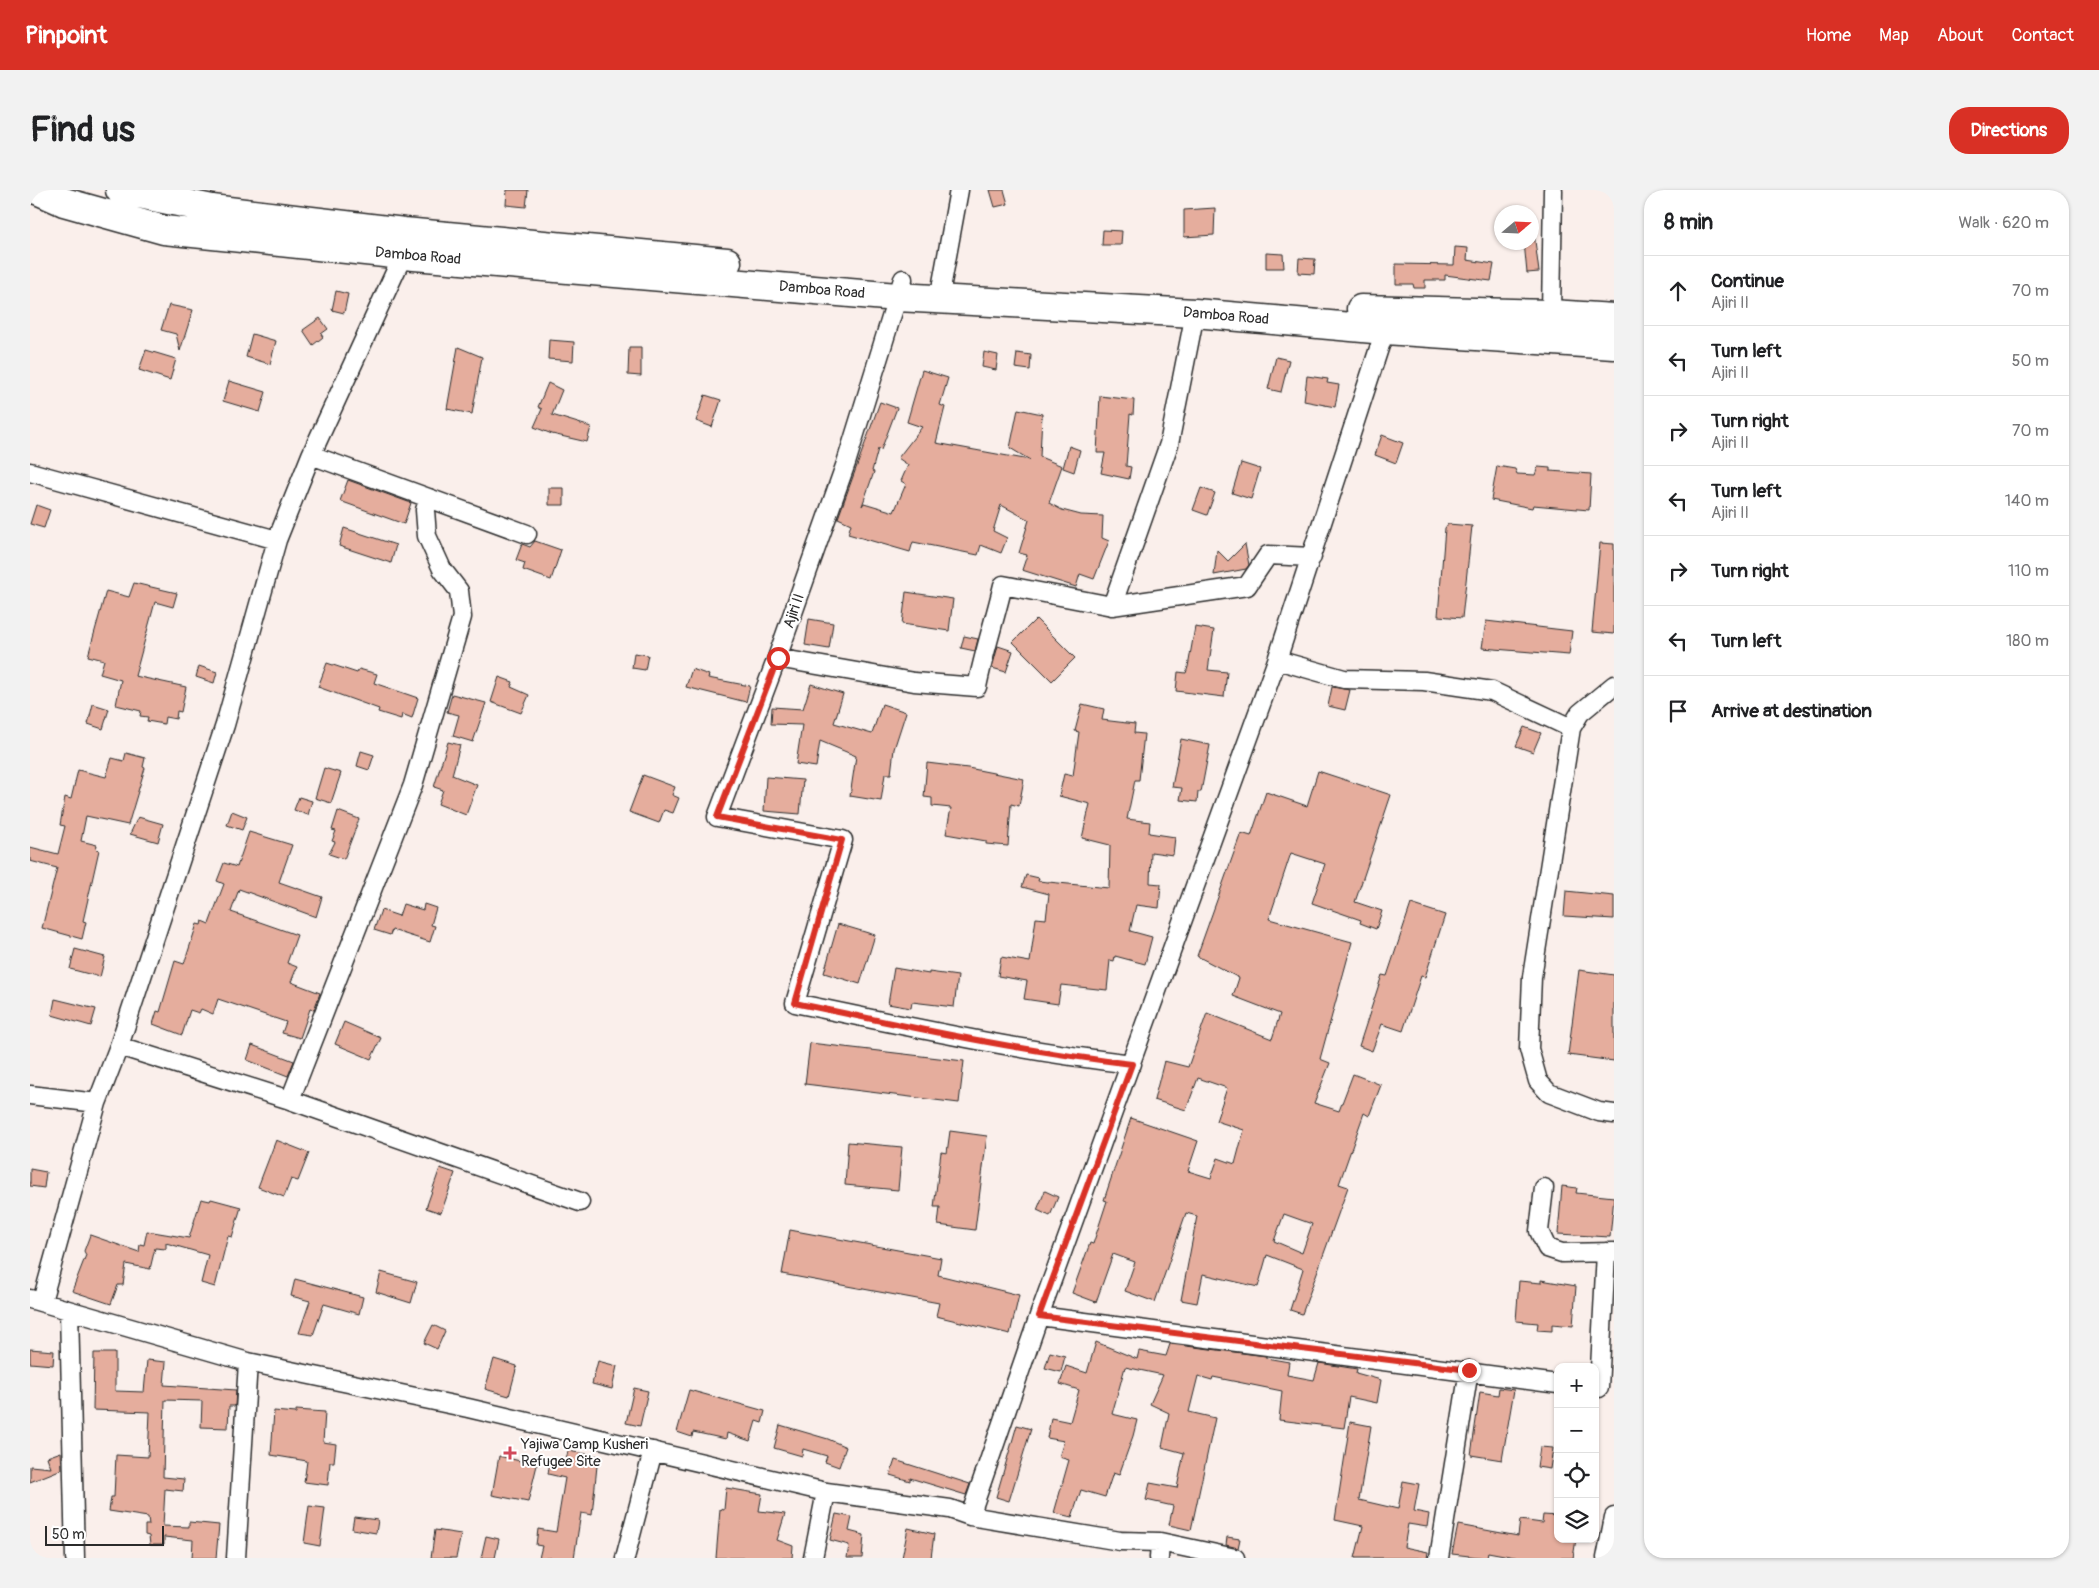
<!DOCTYPE html>
<meta charset="utf-8">
<style>
body{margin:0;font-family:Pangolin,sans-serif;background:#f2f2f2;color:#202124}
.controls{position:absolute;right:15px;bottom:15px;display:grid;overflow:hidden;border-radius:10px;box-shadow:0 1px 4px #0004}
.controls button{width:45px;height:45px;display:grid;place-items:center;padding:0;border:0;border-bottom:1px solid #e0e0e0;background:#fff;color:#202124;font:25px sans-serif}
.compass{position:absolute;left:1464px;top:15px;width:45px;height:45px;border-radius:50%;background:#fff;box-shadow:0 1px 4px #0004;rotate:71deg}
.scale{position:absolute;left:15px;bottom:12px;width:119px;box-sizing:border-box;padding-left:5px;border:2px solid #2b2b2b;border-top:0;font-size:14px;line-height:18px;white-space:nowrap;color:#2b2b2b;-webkit-text-stroke:4px #fff;paint-order:stroke}
.stop{position:absolute;width:15px;height:15px;margin:-11px;border:4px solid #d93025;border-radius:50%;background:#fff}
.stop.end{background:#d93025;border-color:#fff;box-shadow:0 1px 5px #0008}
.list{margin:0;padding:0;list-style:none}
h2{display:flex;justify-content:space-between;align-items:center;height:65px;margin:0;padding:0 20px;font-size:21px}
h2 small{font-size:16px;font-weight:400;color:#757577}
.list li{display:grid;grid-template-columns:32px 1fr auto;gap:15px;align-items:center;box-sizing:border-box;height:70px;padding:0 20px;border-top:1px solid #e0e0e0}
.list b{display:block;font-size:19px;white-space:nowrap}
.list p{margin:0;font-size:16px;white-space:nowrap;color:#757577}
.list em{font-size:16px;font-style:normal;color:#757577}
.icon{flex:none;width:28px;height:28px;fill:none;stroke:currentColor;stroke-width:2;stroke-linecap:round;stroke-linejoin:round}
.map{position:relative;flex:none;width:1584px;height:1368px;overflow:hidden;border-radius:20px}
header{display:flex;align-items:center;gap:30px;box-sizing:border-box;height:70px;padding:0 25px;background:#d93025;color:#fff}
header strong{font-size:24px}
nav{display:flex;gap:28px;margin-inline-start:auto;font-size:18px}
.intro{display:flex;align-items:center;justify-content:space-between;box-sizing:border-box;height:120px;padding:0 30px}
h1{margin:0;font-size:35px}
.button{padding:12px 22px;border-radius:20px;background:#d93025;color:#fff;font-size:18px;font-weight:700}
main{display:flex;gap:30px;padding:0 30px}
aside{flex:1;background:#fff;border-radius:20px;box-shadow:0 1px 4px #0004}
.map>svg:first-child{display:block}
</style>
<header>
<strong>Pinpoint</strong>
<nav><a>Home</a><a>Map</a><a>About</a><a>Contact</a></nav>
</header>
<div class="intro"><h1>Find us</h1><a class="button">Directions</a></div>
<main>
<div class="map">
<svg width="1584" height="1368" viewBox="0 0 1584 1368">
<rect width="100%" height="100%" fill="#faefeb"/>
<filter id="ink" filterUnits="userSpaceOnUse"><feTurbulence type="fractalNoise" baseFrequency=".02" numOctaves="2"/><feDisplacementMap in="SourceGraphic" scale="10" xChannelSelector="R" yChannelSelector="G"/><feConvolveMatrix kernelMatrix="1 2 1 2 8 2 1 2 1" color-interpolation-filters="sRGB"/></filter>
<g filter="url(#ink)">
<path fill="#e5ad9d" stroke="#2b2b2b" fill-rule="evenodd" d="M477,0H498L496,17L476,15Z
M960,0H974L978,14L965,17Z
M1185,18L1184,45L1154,47V20Z
M1073,40L1092,41L1091,55H1072Z
M1504,43L1509,82L1497,83L1494,52H1502V44Z
M1425,57L1438,58L1437,70L1464,74L1461,91L1415,85V90H1395V98H1384L1383,94H1366V74L1424,75Z
M1236,63L1253,64L1254,78H1236Z
M1269,68L1285,69L1284,84L1268,83Z
M306,101L318,104L314,123L302,120Z
M139,115L163,120L150,161L146,144L131,140Z
M290,128L298,139L291,144L293,147L283,155L273,140Z
M222,144L246,151L240,174L216,167Z
M519,150L544,152L543,171L518,169Z
M428,157L452,167L442,224L417,219Z
M599,157H611V186L598,185Z
M116,160L146,169L140,190L109,180Z
M954,162L968,165L966,180L952,177Z
M987,163L1001,165L1000,180L985,178Z
M1246,167L1259,170L1251,202L1238,199Z
M892,180L918,188L910,215L915,217L906,253L1000,270L980,258L988,219L1012,224L1010,267L1032,276L1019,313L1032,320L1051,325L1073,326L1072,348L1079,351L1064,389L1050,384L1046,397L992,380L997,365L989,363L999,330L971,315L963,341L977,348L971,363L951,355L948,365L883,352L880,362L818,344L821,334L808,328L850,212L867,218L851,260L848,259L842,281L844,282L832,316L834,313L864,322L876,294L871,291L878,275L868,268L892,237L877,232Z
M1277,186L1298,189L1297,193L1309,195L1305,217L1274,211Z
M199,191L236,202L230,222L193,211Z
M518,193L532,200L522,225L561,237L557,252L522,244L504,237L512,219L508,217Z
M675,205L691,210L682,237L666,231Z
M1070,206L1104,210L1103,225L1100,224L1096,276L1101,277L1099,289L1071,283L1075,263H1067Z
M1352,245L1373,253L1366,273L1345,265Z
M1039,256L1050,260L1044,282L1033,278Z
M1211,273L1230,279L1221,309L1202,303Z
M1467,276L1485,279L1487,284L1505,285L1508,277L1520,278V281L1561,284L1559,320L1503,315L1502,318L1461,310Z
M318,290L381,313L374,334L310,311Z
M519,298H534V315H519Z
M1171,298L1185,303L1177,325L1163,320Z
M6,315L20,320L14,338L0,334Z
M1418,334L1442,336L1432,428L1408,426L1415,338Z
M314,338L366,355L361,373L309,356Z
M505,351L531,360L521,390L493,380L495,373L486,370L492,354L500,357Z
M1570,353L1584,354V444L1562,442Z
M1215,354L1219,375L1216,379L1184,385L1187,360L1198,371Z
M104,393L147,403L143,417L125,412L105,486L156,497L151,522L147,521L146,529L135,527L134,534L117,531L118,527L110,526L111,521L86,515L91,490L70,484L74,470L58,466L76,401L99,407Z
M876,402L923,409L919,441L872,434Z
M779,429L803,433L799,459L775,455Z
M1006,429L1045,468L1022,491L983,452Z
M1456,431L1542,441L1539,465L1452,458Z
M1165,437L1184,440L1178,480L1197,482L1194,507L1146,501L1148,482L1156,483L1158,477Z
M934,446L948,449L945,461L931,458Z
M968,456L983,461L976,482L962,478Z
M604,463L618,465L615,480L602,478Z
M297,473L327,483L329,479L347,484L344,493L388,508L382,528L372,524L371,529L348,522L349,519L288,497Z
M169,476L187,482L184,493L166,487Z
M662,479L679,485L678,488L720,496L716,512L656,497Z
M469,487L483,492L481,497L499,505L491,523L461,512Z
M781,494L813,504L804,533L842,544L852,514L876,522L864,559L861,584H855L851,611L820,606L826,566L790,551L786,577L766,574L772,535L741,534L742,517L773,519Z
M1302,497L1320,500L1315,520L1298,516Z
M422,504L456,513L443,552L423,546L429,525L417,522Z
M63,514L79,519L73,539L58,534Z
M1052,514L1074,519L1072,530L1105,534L1104,543L1114,544L1109,590H1105L1097,629L1120,632L1119,643L1145,647L1143,665L1121,662L1120,693L1131,694L1129,718L1106,715L1100,741L1122,747L1115,774L1085,766L1084,771L1080,770L1077,800L1031,795L1028,814L994,809L997,791L968,786L971,767L1000,772L1006,728L1016,729L1019,704L992,697L996,685L1009,688L1008,691L1079,698L1080,655L1052,648L1060,614L1029,606L1034,584L1043,586L1049,542L1045,541Z
M1494,537L1511,543L1503,562L1486,556Z
M1151,549L1180,555L1171,602H1168L1167,612L1150,610L1152,598L1142,597Z
M418,552L430,555L422,585L447,595L436,625L408,614L413,600L404,597Z
M331,561L344,565L339,580L327,576Z
M96,563L115,568L113,577L115,578L98,635L56,626L51,651L67,655L66,659L69,660L53,731L56,732L52,749L12,738L27,678L0,671V657L28,664L35,636L30,635L35,607L41,609L48,580L76,587L82,568L94,571Z
M897,573L938,578L994,589L989,616L981,614L978,656L956,654V651L916,644L921,618L902,616V608L894,607Z
M294,578L311,583L301,613L285,608Z
M1288,581L1361,605L1325,712L1352,721L1346,739L1330,733L1331,730L1282,713L1295,674L1261,663L1239,729L1322,752L1290,869L1300,873L1284,913L1309,921L1323,884L1351,895L1339,926L1334,923L1309,994L1318,997L1272,1124L1260,1120L1273,1079L1237,1065L1228,1097L1173,1084L1167,1113L1151,1110L1167,1026L1156,1023L1125,1112L1095,1101L1105,1072L1083,1064L1066,1112L1042,1103L1060,1053L1063,1054L1077,1011L1074,1010L1101,928L1168,951L1158,981L1181,988L1188,968L1205,974L1214,940L1186,931L1197,898L1168,888L1156,920L1124,910L1134,871L1158,877L1177,823L1242,849L1250,824L1203,806L1209,788L1167,766L1211,643L1221,646L1236,602L1277,616ZM1254,1024L1282,1034L1272,1063L1244,1051Z
M613,585L645,597L642,605L649,608L643,623L634,620L629,633L599,622Z
M736,587L773,590L770,624L734,621Z
M269,607L282,611L278,625L264,620Z
M202,621L217,627L212,640L197,635Z
M308,621L329,629L314,669L299,664L305,652L302,651L306,641L302,640Z
M108,627L133,634L128,652L100,644Z
M219,642L262,655L249,692L292,707L286,727L209,699L201,722L267,745L257,773L267,777L261,792L290,803L284,820L280,819L270,848L252,843L256,832L188,809L183,824L171,819L169,823L160,820L152,845L123,834L127,821L130,822L145,771L154,774L167,734L171,735L172,731L179,734L194,694L187,691L194,673L207,677Z
M1536,701L1584,706V729L1534,726Z
M373,714L393,720L394,714L406,718L401,735L405,736L400,752L362,740L360,745L344,740L351,720L369,726Z
M1381,714L1415,725L1395,787L1391,786L1373,841L1352,834L1342,861L1329,856L1352,785L1357,786Z
M808,734L845,745L830,794L794,783Z
M45,759L75,767L70,787L40,779Z
M864,778L899,784V782L928,786L924,817L882,812L881,818L858,814Z
M1549,780L1584,785V871L1538,865Z
M25,809L66,819L61,836L22,825Z
M314,832L351,848L341,869L305,854Z
M780,853L934,871L929,913L775,894Z
M222,855L264,871L258,886L217,870Z
M920,941L957,946L945,1040L908,1035L910,1017H904L911,962L917,963Z
M246,950L279,963L268,991L261,989L254,1007L228,997Z
M818,952L872,957L868,1000L815,995Z
M410,978L425,983L411,1023L396,1018Z
M0,979L16,982L14,998L0,996Z
M1532,996L1547,998L1546,1003L1584,1007L1580,1047L1528,1044Z
M1015,1001L1028,1007L1020,1026L1007,1020Z
M171,1009L180,1011L181,1009L211,1017L202,1047L198,1046L185,1097L171,1093L178,1065L136,1053V1059L125,1058L120,1079L96,1074L93,1095H88L81,1114L42,1101L56,1065L54,1061L60,1045L109,1062L110,1054L114,1055L117,1041L159,1048Z
M760,1040L911,1068L908,1085L989,1105L980,1144L906,1126L909,1113L752,1084Z
M351,1082L387,1092L381,1113L346,1102Z
M265,1089L333,1107L329,1124L294,1114L283,1145L269,1143L280,1111L261,1106Z
M1511,1090L1546,1096L1543,1136L1522,1134V1141L1507,1140L1508,1133L1486,1131L1489,1091L1511,1093Z
M403,1135L415,1141L407,1159L394,1153Z
M1066,1152L1107,1169L1109,1161L1136,1166L1140,1154L1236,1166V1168L1259,1172L1257,1185L1284,1190L1289,1173L1327,1179L1326,1183L1351,1190L1347,1213L1319,1207L1314,1238L1249,1230L1252,1201L1183,1187L1182,1190L1168,1186L1159,1222L1185,1228L1161,1340L1139,1335L1143,1316L1116,1310L1120,1293L1147,1298L1154,1263L1132,1257L1139,1223L1120,1214L1133,1185L1095,1177L1082,1224L1107,1230L1103,1246L1089,1285L1083,1283L1075,1307L1051,1300L1042,1327L1024,1323L1039,1270L1029,1267L1034,1251L1017,1248L1021,1228L1040,1232L1049,1200L1030,1194L1036,1176L1057,1183Z
M0,1159L24,1161L23,1175L0,1173Z
M1020,1162L1035,1166L1031,1182L1015,1178Z
M64,1163H85V1201L114,1202L117,1170L136,1172L134,1195L206,1200L205,1216H199L198,1238L171,1237L172,1211L135,1210L133,1287L154,1289L153,1301L135,1299L133,1336L159,1337V1332L189,1335L186,1368H162L163,1350L134,1347V1355H120L119,1346L115,1345V1335H119L118,1327L79,1321L81,1307H84L86,1265L118,1267L120,1222L63,1220Z
M464,1169L487,1176L479,1206L455,1199Z
M568,1171L587,1176L582,1199L562,1194Z
M604,1198L618,1201L610,1236L596,1233Z
M1469,1198L1484,1200L1472,1270L1441,1265L1450,1202L1468,1205Z
M659,1200L735,1221L732,1233L726,1231L720,1251L697,1243L696,1249L663,1242L662,1247L647,1242Z
M266,1220L295,1222L293,1252L306,1254L304,1272H300L298,1295L274,1292L277,1271L241,1265L244,1221L266,1223Z
M1320,1232L1341,1236L1329,1310L1368,1319L1373,1291L1389,1294L1384,1321L1399,1324L1397,1337L1378,1334L1374,1357L1398,1362L1397,1368H1325L1333,1336L1305,1330Z
M750,1235L798,1249L816,1257L809,1277L795,1272L797,1266L773,1259L772,1266L744,1258Z
M987,1235L1001,1239L979,1311L966,1307Z
M1510,1257L1523,1258L1520,1279L1507,1277Z
M538,1261L568,1266L562,1325L551,1323L544,1368H509L512,1356L506,1355L508,1339L526,1342L535,1288L518,1284L520,1272L535,1275Z
M31,1262L32,1279L0,1292V1276L21,1278L17,1267Z
M469,1266L507,1275L498,1312L462,1305Z
M865,1270L940,1294L936,1305L880,1288V1291L860,1285Z
M696,1298L732,1304L729,1321L755,1324L747,1350L763,1356L762,1368H686L690,1319L694,1320Z
M279,1316L295,1318L290,1356L274,1353Z
M806,1324L822,1327L819,1341L834,1345L832,1368H817L819,1355L800,1350Z
M1513,1325L1528,1326V1349H1546L1543,1368H1490L1458,1362L1457,1368L1422,1364L1428,1335L1488,1346L1490,1330L1512,1333Z
M324,1327L348,1330L346,1343L322,1339Z
M878,1338L904,1344L901,1368H872Z
M405,1340L431,1344L426,1368H401Z
M456,1346L469,1349L465,1368H451Z
M1197,1347L1210,1349L1208,1358L1196,1355Z"/>
<g fill="none" stroke-linecap="round" stroke-linejoin="round">
<g stroke="#2b2b2b" stroke-width="21">
<path id="street" d="M873,89L816,273L747,468L687,627L813,650L765,813C876,836 988,861 1102,874
M912,108V93L929,0
M1521,124L1523,0
M281,265L497,344
M0,282L247,350
M1082,416L1139,254L1165,123
M747,468L884,492L947,497C954,462 965,429 973,395L1082,416L1217,396L1238,365L1282,367
M1247,470L1314,489L1394,491L1462,501L1541,538
M1584,495L1550,523L1541,538L1502,787L1499,859L1508,891L1519,903L1569,922L1584,924
M89,856L260,910L550,1012
M0,905L67,913
M260,910L383,595L432,427L429,401L412,379L397,346L395,320L399,308
M1514,998L1509,1041L1517,1058L1532,1063L1584,1062
M0,1109L218,1172L438,1218L796,1302L920,1319L940,1326L1090,1351L1130,1352L1205,1368
M12,1111L67,913L89,856L195,535L247,350L281,265L373,65V55
M39,1121L45,1368
M1009,1126L1528,1194
M1569,1198L1576,1062
M940,1326L1009,1126L1247,470L1355,140V131
M206,1368L218,1172
M595,1368L623,1261
M783,1368L796,1302
M1129,1368L1130,1352
M1409,1368L1439,1180
M1576,1368L1584,1327"/>
</g>
<g stroke="#2b2b2b" stroke-width="31">
<path id="primary" d="M7,0L34,12L134,40L373,65L867,107L1165,123L1355,140L1584,155
M90,0L182,19L374,42L697,72
M1331,119L1521,124L1584,128"/>
</g>
<use href="#street" stroke="#fff" stroke-width="18"/>
<use href="#primary" stroke="#fff" stroke-width="28"/>
</g>
</g>
<g fill="none" stroke-linecap="round" stroke-linejoin="round" filter="url(#ink)">
<path stroke="#d93025" stroke-width="6" d="M748,468L687,627L812,650L765,813C876,836 988,861 1102,874L1009,1126L1439,1180"/>
</g>
<path fill="#d1495b" stroke="#fff" stroke-width="2" d="M477.5 1255.5h5v5h5v5h-5v5h-5v-5h-5v-5h5z"/>
<g text-anchor="middle" dominant-baseline="central" stroke-width="4" stroke-linejoin="round" paint-order="stroke">
<g font-size="15" fill="#2b2b2b" stroke="#fff">
<text transform="translate(388 66) rotate(5)">Damboa Road</text>
<text transform="translate(792 100) rotate(5)">Damboa Road</text>
<text transform="translate(1196 126) rotate(5)">Damboa Road</text>
<text transform="translate(764 421) rotate(-71)">Ajiri II</text>
</g>
<g font-size="15" fill="#2b2b2b" stroke="#fff" text-anchor="start">
<text x="491" y="1254">Yajiwa Camp Kusheri<tspan x="491" dy="17">Refugee Site</tspan></text>
</g>
</g>
</svg>
<div class="controls">
<button>+</button>
<button>−</button>
<button><svg class="icon" aria-label="locate" viewBox="0 0 24 24"><circle cx="12" cy="12" r="6"/><path d="M12 2v4M12 18v4M2 12h4M18 12h4"/></svg></button>
<button><svg class="icon" aria-label="layers" viewBox="0 0 24 24"><path d="M12 4l9 5-9 5-9-5zM3 14l9 5 9-5"/></svg></button>
</div>
<svg class="compass" viewBox="-18 -18 36 36"><path d="M0-13l5 13h-10z" fill="#e53935"/><path d="M0 13l5-13h-10z" fill="#757577"/></svg>
<div class="scale">50 m</div>
<div class="stop" style="left:748px;top:468px"></div>
<div class="stop end" style="left:1439px;top:1180px"></div>
</div>
<aside>
<h2>8 min<small>Walk · 620 m</small></h2>
<ul class="list">
<li><svg class="icon" aria-label="ahead" viewBox="0 0 24 24"><path d="M12 20V5M6 11l6-6 6 6"/></svg><div><b>Continue</b><p>Ajiri II</p></div><em>70 m</em></li>
<li><svg class="icon" aria-label="left" viewBox="0 0 24 24"><path d="M17 20v-9H6M10 6l-5 5 5 5"/></svg><div><b>Turn left</b><p>Ajiri II</p></div><em>50 m</em></li>
<li><svg class="icon" aria-label="right" viewBox="0 0 24 24"><path d="M7 20v-9h11M14 6l5 5-5 5"/></svg><div><b>Turn right</b><p>Ajiri II</p></div><em>70 m</em></li>
<li><svg class="icon" aria-label="left" viewBox="0 0 24 24"><path d="M17 20v-9H6M10 6l-5 5 5 5"/></svg><div><b>Turn left</b><p>Ajiri II</p></div><em>140 m</em></li>
<li><svg class="icon" aria-label="right" viewBox="0 0 24 24"><path d="M7 20v-9h11M14 6l5 5-5 5"/></svg><div><b>Turn right</b></div><em>110 m</em></li>
<li><svg class="icon" aria-label="left" viewBox="0 0 24 24"><path d="M17 20v-9H6M10 6l-5 5 5 5"/></svg><div><b>Turn left</b></div><em>180 m</em></li>
<li><svg class="icon" aria-label="arrive" viewBox="0 0 24 24"><path d="M6 21V4h12l-3 4 3 4H6"/></svg><div><b>Arrive at destination</b></div></li>
</ul>
</aside>
</main>
